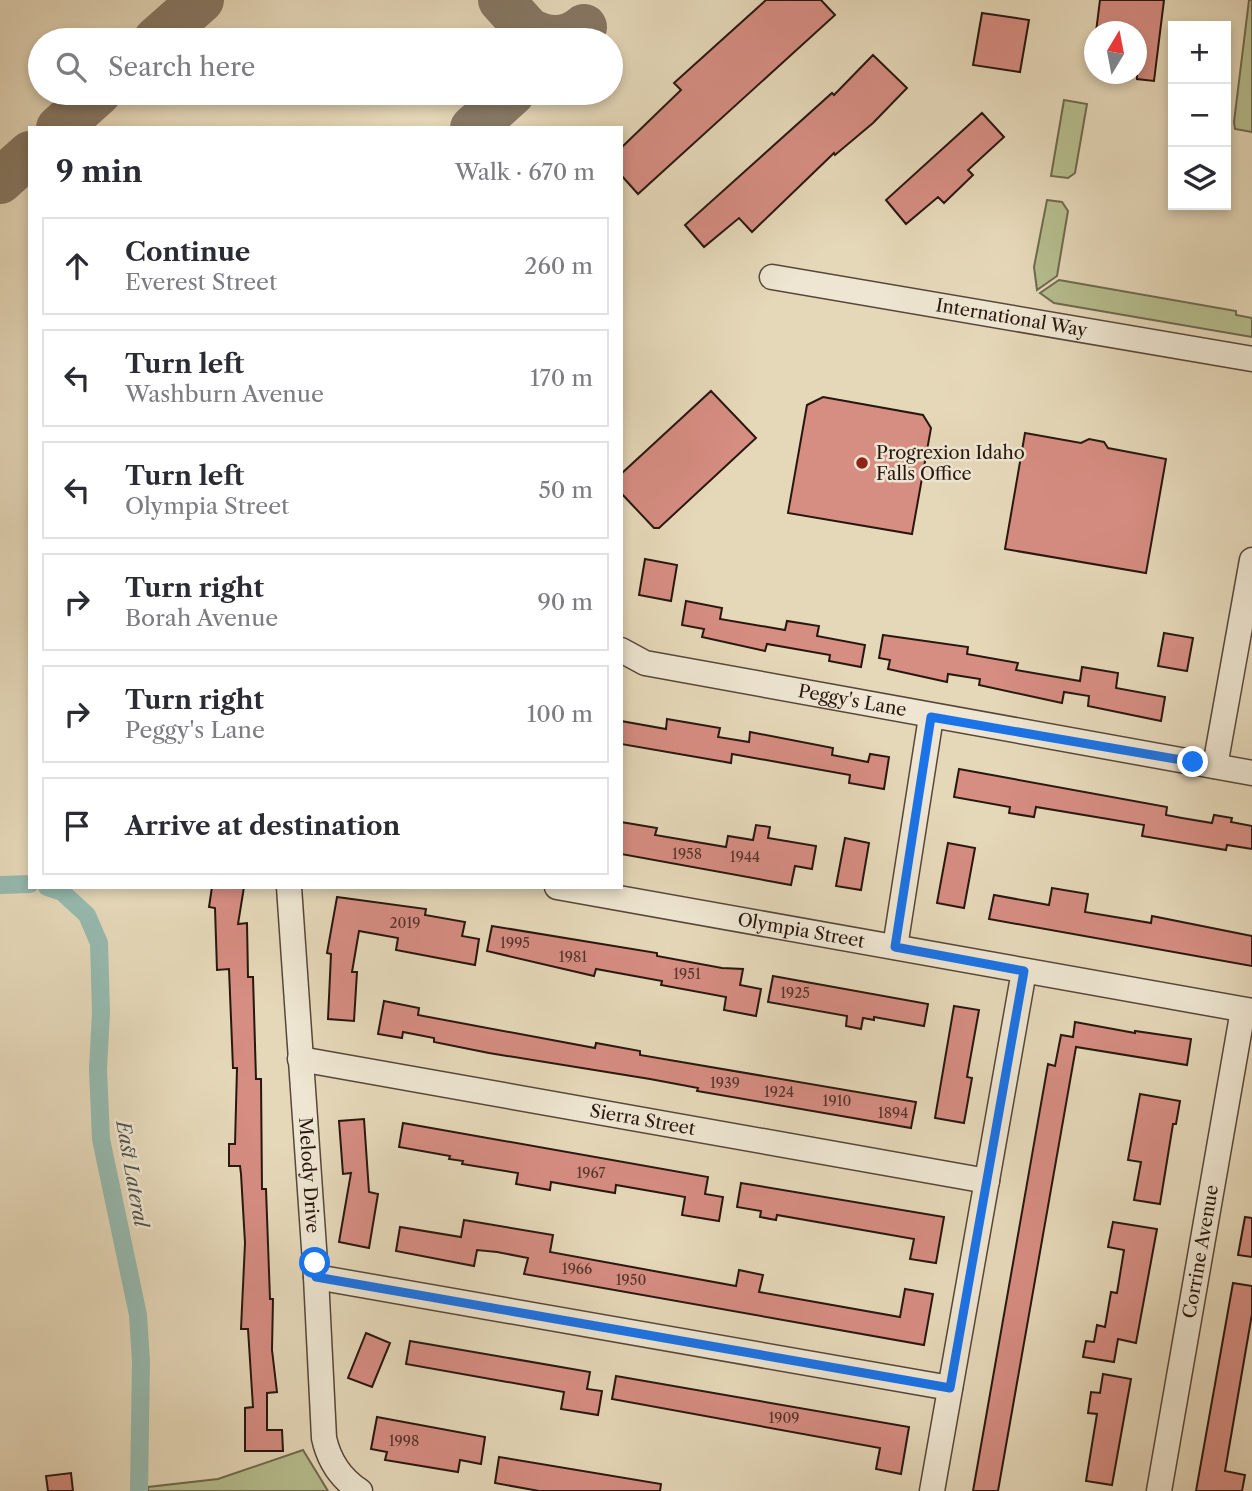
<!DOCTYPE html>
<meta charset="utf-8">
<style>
body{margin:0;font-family:"Libre Caslon Text",serif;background:#f2f2f3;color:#2b2b33}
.controls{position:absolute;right:21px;top:21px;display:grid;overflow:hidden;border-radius:0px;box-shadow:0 4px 10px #0003}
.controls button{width:63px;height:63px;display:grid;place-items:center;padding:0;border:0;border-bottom:2px solid #e1e1e2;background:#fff;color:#2b2b33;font:35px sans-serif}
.compass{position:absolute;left:1084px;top:21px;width:63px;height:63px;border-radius:50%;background:#fff;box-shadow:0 4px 10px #0003;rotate:10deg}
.stop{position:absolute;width:21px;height:21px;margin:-16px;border:5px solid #1a73e8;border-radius:50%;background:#fff}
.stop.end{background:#1a73e8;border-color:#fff;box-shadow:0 2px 7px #0008}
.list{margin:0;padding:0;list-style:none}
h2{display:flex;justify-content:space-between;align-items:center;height:91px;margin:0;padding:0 28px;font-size:30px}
h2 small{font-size:23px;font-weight:400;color:#7c7c81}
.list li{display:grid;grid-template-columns:46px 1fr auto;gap:21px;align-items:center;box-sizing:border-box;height:98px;margin:0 14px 14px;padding:0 14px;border:2px solid #e1e1e2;border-radius:0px}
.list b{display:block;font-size:26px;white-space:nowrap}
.list p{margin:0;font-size:23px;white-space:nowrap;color:#7c7c81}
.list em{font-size:23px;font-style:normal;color:#7c7c81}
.icon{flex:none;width:38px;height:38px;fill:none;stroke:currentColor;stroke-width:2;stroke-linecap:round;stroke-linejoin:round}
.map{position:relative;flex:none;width:1252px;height:1491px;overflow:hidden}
.search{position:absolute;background:#fff;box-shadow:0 4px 10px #0003;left:28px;top:28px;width:595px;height:77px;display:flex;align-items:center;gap:18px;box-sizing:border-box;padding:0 24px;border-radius:38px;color:#7c7c81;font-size:26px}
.panel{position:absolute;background:#fff;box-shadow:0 4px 10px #0003;left:28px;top:126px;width:595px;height:763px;border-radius:0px}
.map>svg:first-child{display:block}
</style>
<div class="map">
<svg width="1252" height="1491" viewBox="0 0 1252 1491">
<rect width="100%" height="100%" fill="#e5d8b9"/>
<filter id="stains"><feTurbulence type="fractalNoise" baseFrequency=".00286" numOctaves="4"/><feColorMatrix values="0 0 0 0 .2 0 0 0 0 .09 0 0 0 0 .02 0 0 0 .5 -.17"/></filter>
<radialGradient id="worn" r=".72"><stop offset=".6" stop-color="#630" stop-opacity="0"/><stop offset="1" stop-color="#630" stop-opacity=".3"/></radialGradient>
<path fill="#b6be8f" stroke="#6f6a4f" stroke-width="2" d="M1249,0H1252V132L1235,129L1234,122Z
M1064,100L1087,104L1075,173L1068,178L1051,176Z
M1047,200L1062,202L1068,211L1057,276L1037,290L1034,267Z
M1059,280L1236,311V315L1252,318V337L1054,303L1040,293Z
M303,1450L328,1491H148V1487L218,1479Z"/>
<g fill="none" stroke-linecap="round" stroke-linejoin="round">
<path stroke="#96baaf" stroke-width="18" d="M0,885L30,884
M47,887L62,892L87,915L99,943L101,1012L98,1069L101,1139L138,1315L141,1361L139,1491"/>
<path stroke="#867864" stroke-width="46" d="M501,0L528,30L532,40
M528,30C547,41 567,42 584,27
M156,40L201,0
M59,128L98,93
M473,128L512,93
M0,181L30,154"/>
</g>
<path fill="#d68d82" stroke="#28170f" stroke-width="2" d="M766,0H821L835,15L638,194L621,175V148L681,90L674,83Z
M1100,0H1164L1154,81L1137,79V32H1096Z
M982,13L1029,20L1020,72L973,65Z
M873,55L907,88L873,123L835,155L834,153L752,232L739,218L704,247L685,225L832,93L834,95Z
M982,113L1004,137L968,170L973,175L944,203L938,197L906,224L886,200Z
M711,391L756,438L659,528H654L621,493V474Z
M823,397L923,415L931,428L912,534L788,513L807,405Z
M1025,433L1081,443L1089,439L1104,442L1108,448L1166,459L1146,573L1005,549Z
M645,559L677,565L671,601L639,595Z
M686,601L722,608L720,619L785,630L787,621L819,626L817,636L865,645L861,667L829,661L830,655L767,644L765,651L702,637L704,629L682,625Z
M1164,633L1193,638L1187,671L1158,666Z
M883,635L968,647L967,654L1018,663L1016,670L1080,681L1082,667L1118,673L1116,688L1165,697L1161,721L1088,706L1089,696L1064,692L1062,703L979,685L980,679L948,674L947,682L888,669L890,660L879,658Z
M667,719L720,728L718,737L749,742L750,732L833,748L832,755L868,762L870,754L889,757L884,789L849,783L850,775L732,754L731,763L621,744V721L666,729Z
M959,769L1167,807L1166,815L1182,818L1212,823L1214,815L1232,818L1231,822L1252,826V849L1227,845L1226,850L1142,836L1144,825L1036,807L1034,817L1009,813L1010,807L954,797Z
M621,822L657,828L655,835L726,847L728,836L753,840L756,825L770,827L768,838L816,846L812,869L795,866L791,885L621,854Z
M845,838L869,843L861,890L836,886Z
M948,843L975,848L964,908L937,903Z
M212,887H244L238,924L247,923L248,977H253L256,1079H261L262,1189H266L270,1299H273L272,1350L277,1392L267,1393V1430H282L283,1451H245V1408L253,1407L248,1329H241L245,1243L241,1174L240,1166H229V1144H235L237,1068H233L229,969L217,970L215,908L209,907Z
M1052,888L1088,894L1085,912L1151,923L1152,916L1252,936V966L989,919L994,895L1049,905Z
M337,897L426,909L425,915L465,922L462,936L479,939L475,965L396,950L398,938L359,931L352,972H357L354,1021L328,1019L331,954L327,953Z
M492,926L657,953V956L722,968L743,969L740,985L761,989L756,1016L724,1010L726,997L661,985L662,981L596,969L594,976L487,951Z
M773,976L928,1004L924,1026L874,1017V1020L863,1018L861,1029L846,1026L847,1016L768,1002Z
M384,1001L419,1008L418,1015L595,1048L596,1043L640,1051V1055L916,1102L911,1128L697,1091L698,1088L650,1079L489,1053L434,1042V1038L403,1032L402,1038L378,1034Z
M954,1006L979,1010L967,1077L972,1078L964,1123L935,1118Z
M1075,1022L1135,1033V1031L1191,1039L1187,1065L1076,1047L998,1491H973L1048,1064L1055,1066L1061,1035L1073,1037Z
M1140,1094L1180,1101L1176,1124H1173L1160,1204L1134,1200L1141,1162L1128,1160Z
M364,1119L369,1192L378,1194L369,1248L339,1242L351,1173L343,1174L339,1121Z
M403,1123L708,1177L705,1194L723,1197L719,1221L682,1215L685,1197L616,1185L615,1193L551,1182L550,1190L516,1184L518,1173L462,1164L463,1161L449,1159L450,1156L399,1147Z
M741,1183L944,1217L936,1263L910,1259L914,1239L777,1215L776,1220L760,1217L761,1211L737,1207Z
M1245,1217L1252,1218V1257L1238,1255Z
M464,1220L553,1235L550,1252L736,1286L739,1270L763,1275L759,1292L900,1317L905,1289L933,1294L924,1345L524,1274L528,1258L497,1252L477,1250L474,1266L396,1251L400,1227L461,1237Z
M1113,1222L1157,1229L1136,1343L1118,1339L1114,1362L1083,1357L1086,1341L1094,1342L1097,1325L1105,1327L1111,1292L1117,1293L1124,1250L1108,1247Z
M1233,1283L1252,1286V1314L1225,1471L1245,1475L1242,1491H1196Z
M366,1333L390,1343L372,1387L348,1378Z
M410,1341L590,1372L587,1389L602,1391L598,1415L561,1409L564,1392L406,1364Z
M1103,1374L1131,1379L1112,1485L1086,1481L1097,1414L1088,1413L1091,1392L1100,1393Z
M616,1376L909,1427L901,1474L876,1469L880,1448L612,1399Z
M377,1417L485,1437L481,1464L460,1460L458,1472L385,1460L387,1452L371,1449Z
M499,1457L661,1484L660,1491H539L495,1483Z
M71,1473L73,1491H48L46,1476Z"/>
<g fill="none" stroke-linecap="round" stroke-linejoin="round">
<g stroke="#57473a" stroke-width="27">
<g id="minor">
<path id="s1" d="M772,277L1252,359"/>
<path id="s2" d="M621,650L645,663L1252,773"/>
<path d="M1215,766L1252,560"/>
<path id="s3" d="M289,887L316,1277L324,1438C329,1461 340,1478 360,1491"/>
<path id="s4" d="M557,887L1252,1011"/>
<path d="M895,947L931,717"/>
<path id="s5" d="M300,1059L987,1181"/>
<path d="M316,1277L950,1388"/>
<path d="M932,1491L1024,971"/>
<path id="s6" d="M1159,1491L1243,1010"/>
</g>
</g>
<use href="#minor" stroke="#eee6d2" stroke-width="24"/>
</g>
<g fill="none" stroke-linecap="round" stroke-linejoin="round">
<path stroke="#1a73e8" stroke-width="9" d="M315,1263L316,1277L950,1388L1024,971L895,947L931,717L1193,762"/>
</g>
<circle fill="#8f2418" stroke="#eee6d2" stroke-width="2.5" cx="862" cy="463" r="7"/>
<g text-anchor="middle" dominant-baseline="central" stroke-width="5" stroke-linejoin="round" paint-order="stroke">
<g font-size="14" fill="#54342c">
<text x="687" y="854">1958</text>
<text x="745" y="857">1944</text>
<text x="405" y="923">2019</text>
<text x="515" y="943">1995</text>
<text x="573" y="957">1981</text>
<text x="687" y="974">1951</text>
<text x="795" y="993">1925</text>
<text x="725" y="1083">1939</text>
<text x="779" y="1092">1924</text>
<text x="837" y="1101">1910</text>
<text x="893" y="1113">1894</text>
<text x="591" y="1173">1967</text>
<text x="577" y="1269">1966</text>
<text x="631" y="1280">1950</text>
<text x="784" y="1418">1909</text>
<text x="404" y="1441">1998</text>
</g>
<g font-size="18" fill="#28170f" stroke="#eee6d2">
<text stroke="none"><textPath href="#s1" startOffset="243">International Way</textPath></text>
<text stroke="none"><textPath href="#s2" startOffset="238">Peggy's Lane</textPath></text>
<text stroke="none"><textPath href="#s4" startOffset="248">Olympia Street</textPath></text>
<text stroke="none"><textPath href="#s5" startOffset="348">Sierra Street</textPath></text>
<text stroke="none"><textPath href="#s3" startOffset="289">Melody Drive</textPath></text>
<text stroke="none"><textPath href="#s6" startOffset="243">Corrine Avenue</textPath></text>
</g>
<g font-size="18" fill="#28170f" stroke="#eee6d2" text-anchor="start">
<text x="876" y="453">Progrexion Idaho<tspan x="876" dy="21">Falls Office</tspan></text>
</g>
<g font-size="19" font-style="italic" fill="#4e5047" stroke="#eee6d2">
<text transform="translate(132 1174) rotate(80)">East Lateral</text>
</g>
</g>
<rect width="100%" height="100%" filter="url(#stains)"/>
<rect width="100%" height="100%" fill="url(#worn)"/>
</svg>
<div class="controls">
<button>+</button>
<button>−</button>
<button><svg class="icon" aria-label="layers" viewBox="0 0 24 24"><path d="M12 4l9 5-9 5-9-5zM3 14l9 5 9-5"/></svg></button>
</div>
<svg class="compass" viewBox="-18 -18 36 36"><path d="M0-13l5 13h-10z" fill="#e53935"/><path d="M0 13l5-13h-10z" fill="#7c7c81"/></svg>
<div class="stop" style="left:315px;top:1263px"></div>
<div class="stop end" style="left:1193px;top:762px"></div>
<div class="search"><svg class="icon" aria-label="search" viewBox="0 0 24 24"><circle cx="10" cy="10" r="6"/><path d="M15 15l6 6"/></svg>Search here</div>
<section class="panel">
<h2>9 min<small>Walk · 670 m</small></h2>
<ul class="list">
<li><svg class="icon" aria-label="ahead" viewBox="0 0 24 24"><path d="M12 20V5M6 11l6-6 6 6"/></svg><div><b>Continue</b><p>Everest Street</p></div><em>260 m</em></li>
<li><svg class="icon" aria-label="left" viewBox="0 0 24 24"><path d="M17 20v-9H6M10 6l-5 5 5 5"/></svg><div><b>Turn left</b><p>Washburn Avenue</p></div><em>170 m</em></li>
<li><svg class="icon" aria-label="left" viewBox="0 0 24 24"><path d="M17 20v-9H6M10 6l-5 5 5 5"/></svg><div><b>Turn left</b><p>Olympia Street</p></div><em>50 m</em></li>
<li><svg class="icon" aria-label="right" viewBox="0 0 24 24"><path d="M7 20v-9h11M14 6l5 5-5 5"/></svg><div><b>Turn right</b><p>Borah Avenue</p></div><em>90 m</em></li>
<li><svg class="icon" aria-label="right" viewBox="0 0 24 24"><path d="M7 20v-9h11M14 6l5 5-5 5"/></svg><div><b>Turn right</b><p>Peggy's Lane</p></div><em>100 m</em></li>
<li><svg class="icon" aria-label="arrive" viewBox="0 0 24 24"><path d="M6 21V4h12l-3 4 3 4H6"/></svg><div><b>Arrive at destination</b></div></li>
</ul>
</section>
</div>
